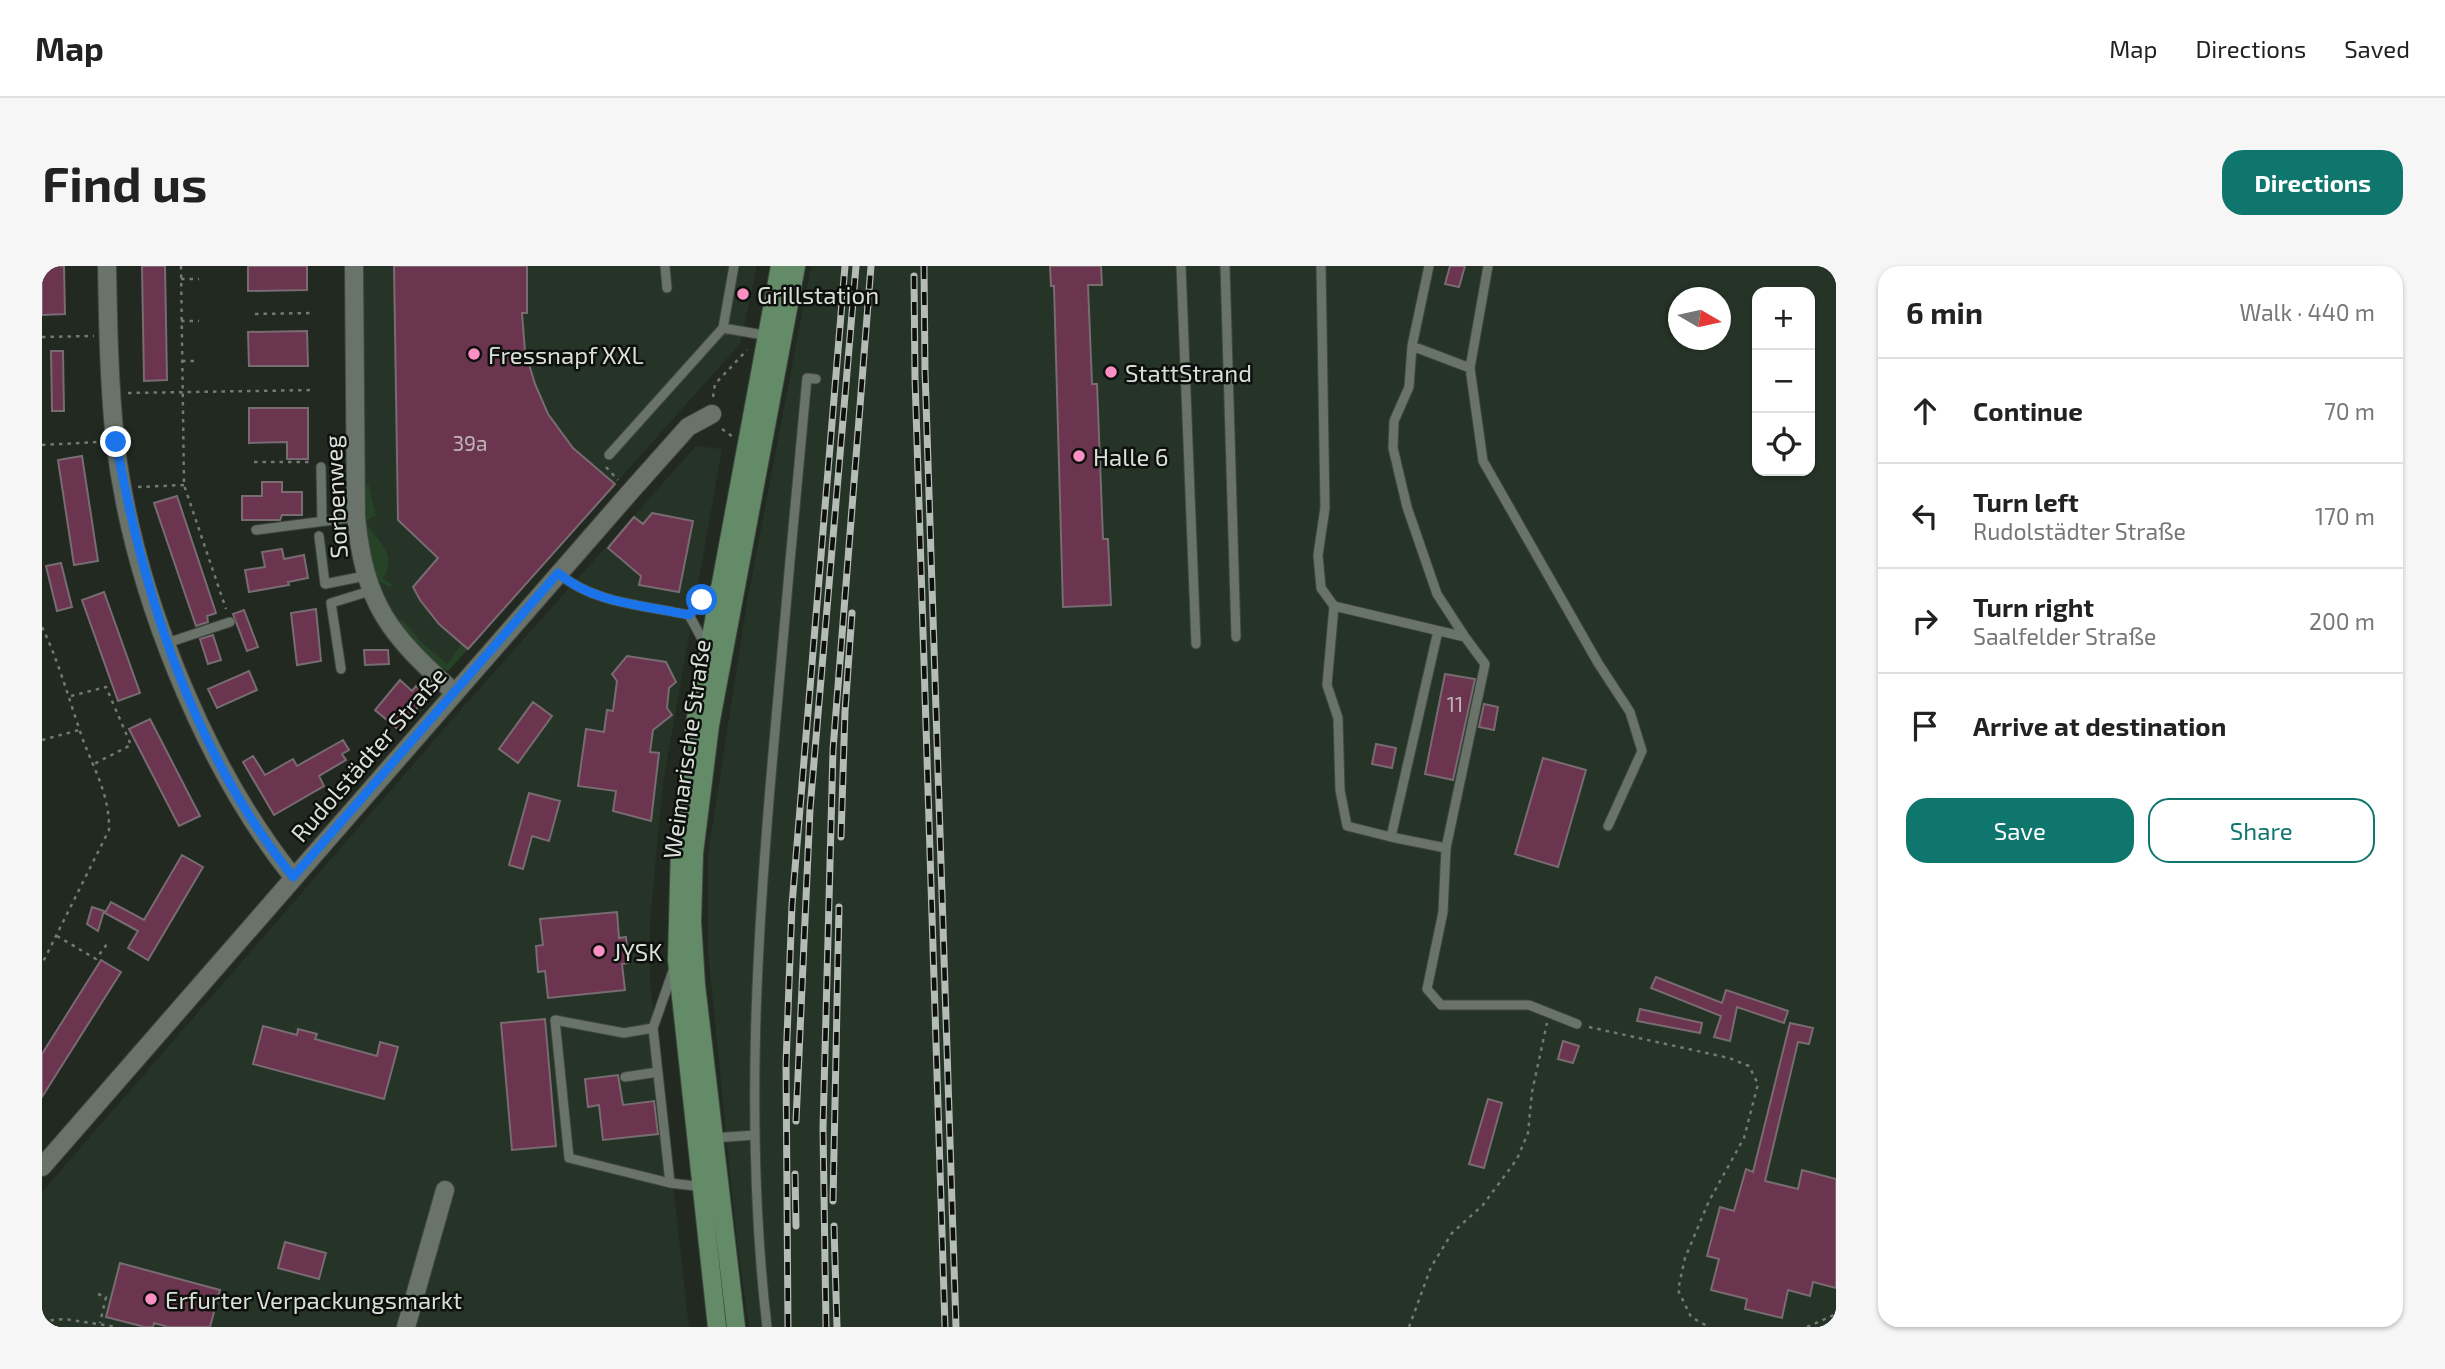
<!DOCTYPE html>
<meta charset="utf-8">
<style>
body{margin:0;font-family:"Exo 2",sans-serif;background:#f6f6f6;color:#222}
.controls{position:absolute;right:21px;top:21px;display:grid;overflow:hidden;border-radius:14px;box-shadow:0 2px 5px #0004}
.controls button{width:63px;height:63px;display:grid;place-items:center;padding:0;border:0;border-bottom:2px solid #e0e0e0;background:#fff;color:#222;font:35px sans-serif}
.compass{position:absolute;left:1626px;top:21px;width:63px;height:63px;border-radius:50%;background:#fff;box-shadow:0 2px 5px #0004;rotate:99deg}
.stop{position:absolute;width:21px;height:21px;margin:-16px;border:5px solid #1a73e8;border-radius:50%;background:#fff}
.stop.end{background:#1a73e8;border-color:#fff;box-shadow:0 2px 7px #0008}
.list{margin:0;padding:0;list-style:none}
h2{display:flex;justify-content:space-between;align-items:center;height:91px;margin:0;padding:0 28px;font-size:30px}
h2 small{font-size:23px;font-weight:400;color:#767676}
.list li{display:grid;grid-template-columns:46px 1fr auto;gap:21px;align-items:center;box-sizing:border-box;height:105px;padding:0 28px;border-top:2px solid #e0e0e0}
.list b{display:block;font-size:26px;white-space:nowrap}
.list p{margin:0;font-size:23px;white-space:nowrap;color:#767676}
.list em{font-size:23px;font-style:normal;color:#767676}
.actions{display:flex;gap:14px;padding:21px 28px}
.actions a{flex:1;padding:16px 0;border:2px solid #0f766e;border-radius:21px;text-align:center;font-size:24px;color:#0f766e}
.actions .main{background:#0f766e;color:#fff}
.icon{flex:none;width:38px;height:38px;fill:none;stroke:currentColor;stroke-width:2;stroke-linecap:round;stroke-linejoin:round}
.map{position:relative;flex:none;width:1794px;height:1061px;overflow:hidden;border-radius:21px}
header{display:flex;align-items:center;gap:42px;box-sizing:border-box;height:98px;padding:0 35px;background:#fff;border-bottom:2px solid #e0e0e0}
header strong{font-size:33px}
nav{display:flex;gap:38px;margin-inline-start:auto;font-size:24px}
.intro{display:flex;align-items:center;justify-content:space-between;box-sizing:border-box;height:168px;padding:0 42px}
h1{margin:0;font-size:49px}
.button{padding:18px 32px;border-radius:21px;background:#0f766e;color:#fff;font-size:24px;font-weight:700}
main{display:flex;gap:42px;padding:0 42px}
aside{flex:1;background:#fff;border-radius:21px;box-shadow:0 2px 5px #0004}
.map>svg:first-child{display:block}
</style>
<header>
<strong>Map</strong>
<nav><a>Map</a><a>Directions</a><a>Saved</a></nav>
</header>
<div class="intro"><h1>Find us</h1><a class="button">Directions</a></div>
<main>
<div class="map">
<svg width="1794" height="1061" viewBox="0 0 1794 1061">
<rect width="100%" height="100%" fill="#212921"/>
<path fill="#263327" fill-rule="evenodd" d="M320,0H715L698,78L406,405L361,363L342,333L334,313L323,262Z
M769,0H1794V1061H707L694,967L666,686V588L705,336ZM1715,26H1768V205H1715ZM1636,32H1678V74H1636Z
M654,180L680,183L621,517L608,655V715L647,1061H0V926L421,441Z"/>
<path fill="#264327" d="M326,216L334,250L323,255C334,274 357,288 341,312L351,319L347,321L334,313C329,291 313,234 326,216Z
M359,352L380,377L405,398L420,378L426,383L406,405C390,396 358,371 359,352Z"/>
<path fill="#6b344f" stroke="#786b71" stroke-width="2" d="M0,0H22L23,48L0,49Z
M100,0H123L125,114L102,115Z
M206,0H265V24L206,25Z
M352,0H485V47H480L483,85L493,118L506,148L531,182L573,218L426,383L397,358L378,334L371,321L396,292L356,254Z
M1008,0H1059L1060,19H1046L1050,118H1055L1061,273H1066L1069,339L1021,341L1012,20H1009Z
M1408,0H1423L1417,21L1403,18Z
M265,65L266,100H207L206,66Z
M9,85H21L22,145H10Z
M207,142H266V193H245V176L207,177Z
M40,190L56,295L32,299L16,194Z
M220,216H240V226H260V249H240L238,254H200V230H220Z
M135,230L174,347L165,350L166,356L154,360L112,237Z
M610,247L651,255L637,326L597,319L599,310L566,282L592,251L601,258Z
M240,283L242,293L262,289L266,312L246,316L247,319L207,326L203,304L223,301L220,286Z
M19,297L30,341L15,345L4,300Z
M62,326L98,427L76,435L40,334Z
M274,343L279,395L255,399L249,347Z
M202,344L216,381L205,385L191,348Z
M171,369L179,394L166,398L158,373Z
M322,384H346L347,398L323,399Z
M585,390L624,396L634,416L627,422L625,442L630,449L611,464L608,486L617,487L609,555L571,545L574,525L536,520L544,463L562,466L565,444L571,445L575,415L570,408Z
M207,405L215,424L175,442L166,423Z
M1403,408L1433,413L1411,514L1383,508Z
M358,414L370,425L374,420L385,430L357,464L333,444Z
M491,436L510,450L476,497L457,483Z
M1442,438L1456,441L1452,464L1437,461Z
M108,453L158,550L137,560L87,463Z
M301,474L307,484L300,488L304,494L277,510L282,520L232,549L201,496L211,490L223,509L251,493L255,500Z
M1334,478L1354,482L1350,502L1330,498Z
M1501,492L1544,504L1516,601L1473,588Z
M487,527L518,535L507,575L490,570L481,603L467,599Z
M140,589L161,601L106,694L86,682L96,665L63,647L69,636L102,654Z
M50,641L62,645L56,665L45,658Z
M575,646L577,672L584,671L585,683L587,697L580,698L583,724L506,732L503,705L496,706L494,680L501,679L498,653Z
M59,694L79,706L0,831V788Z
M1614,711L1680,737L1684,724L1746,745L1742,757L1695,741L1688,775L1672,771L1679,750L1609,722Z
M1598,743L1660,757L1658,767L1595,755Z
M503,753L514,880L470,884L459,757Z
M1748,757L1771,762L1767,778L1756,776L1723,915L1756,923L1760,904L1794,913V1022L1771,1016L1768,1030L1746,1024L1740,1052L1703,1043L1705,1033L1669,1024L1677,993L1665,990L1678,941L1692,945L1704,903L1711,906Z
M221,760L255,769L256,763L275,768L273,773L335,790L338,776L356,781L342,833L211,798Z
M1521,775L1537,780L1531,797L1516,793Z
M576,809L581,839L612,835L616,868L561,874L557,839L546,841L543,813Z
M1446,833L1460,837L1442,902L1427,898Z
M243,976L284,987L277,1013L236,1002Z
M78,997L178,1024L168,1061H126L112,1057L111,1061H103L64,1051Z"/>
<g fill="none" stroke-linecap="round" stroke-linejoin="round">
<g stroke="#404740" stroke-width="11">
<path id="lane" d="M623,0L625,22
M1139,0L1154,378
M1183,0L1194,371
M1279,0L1283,242L1276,289L1279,322L1292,340L1423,371L1443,398L1404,582L1401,646L1385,723L1399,739H1487L1535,758
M1387,0L1370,80L1367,121L1352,155L1351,182L1365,241L1395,328L1423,371
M681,62L727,70
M1370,80L1428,102L1446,0
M1428,102L1441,195L1556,397L1588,446L1600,485L1566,560
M567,189L681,62L692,0
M279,201L280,255
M214,264L314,251
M277,270L283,318L323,310
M516,307C552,338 603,339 647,349L665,382
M1292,340L1285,419L1296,452L1298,524L1305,560L1349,571
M647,349L675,320
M1396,365L1349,571L1404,582
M125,377L188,356
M299,403L289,337L328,325
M632,702L611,762L628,917L662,921
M611,762L582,767L513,754L527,892L628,917
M583,811L616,806
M671,872L713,869
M725,1061C702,863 715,663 733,465C743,347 754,230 765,112L774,113"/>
</g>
<g stroke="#404740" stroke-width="20">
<path id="street" d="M65,0C66,58 67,116 73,174C90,320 160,497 251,611
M312,0L314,251C323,339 347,368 412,426
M0,901L589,225L646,161L670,148
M364,1061L403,924"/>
</g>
<g stroke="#404740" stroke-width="20">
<path id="secondary" d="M675,1061L635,694L638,581L653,457L738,0
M694,1061L654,719L650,655L652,587L668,459L754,0"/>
</g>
<path stroke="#737a73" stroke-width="2.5" stroke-dasharray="3.5 5" stroke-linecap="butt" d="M139,0L142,219L184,343
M139,13H157
M213,48L272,47
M139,55H157
M0,71L52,70
M140,95H157
M86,127L273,124
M671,131L673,118L705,84
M680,163L691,171
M0,179L56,176
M212,196H270
M564,201L576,214
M96,221L142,219
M0,361C16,394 25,427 37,462C48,498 68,525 67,564L0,698
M29,430L64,421L89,479L52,498
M0,474L37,464
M15,670L54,693L65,678
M1547,761L1687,792L1707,800L1716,818L1702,872L1667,935L1643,992L1636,1024L1649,1051L1667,1061
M56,1028L64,1031L58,1057
M0,1055L23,1053L75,1061
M1367,1061L1389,1001L1410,967L1441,939L1475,893L1486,867L1490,826L1505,757
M1765,1061L1794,1048"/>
<use href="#lane" stroke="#697369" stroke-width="9"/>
<use href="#street" stroke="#697369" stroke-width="18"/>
<use href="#secondary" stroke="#648b67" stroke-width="18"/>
<g stroke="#b5bbb5" stroke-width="7">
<path id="rail" d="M882,0L883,104L914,1061
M872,10L873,112L903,1061
M799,571L803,445L810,347
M754,855L768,543L814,0
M753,908L754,960
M791,935L797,641
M792,960L795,1061
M746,1061L744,798L750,639L803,0
M784,1061L781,862L791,484L829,0"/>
</g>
<use href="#rail" stroke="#0d100d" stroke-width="4.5" stroke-dasharray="13" stroke-linecap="butt"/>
</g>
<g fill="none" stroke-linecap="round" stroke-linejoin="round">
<path stroke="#1a73e8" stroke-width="9" d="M74,176C102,331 151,486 251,611L516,307C552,338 603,339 647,349L660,334"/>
</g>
<g fill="#fc8fc3" stroke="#0d100d" stroke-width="2.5">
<circle cx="701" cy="28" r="7"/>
<circle cx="432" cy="88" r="7"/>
<circle cx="1069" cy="106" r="7"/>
<circle cx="1037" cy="190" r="7"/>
<circle cx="557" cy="685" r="7"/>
<circle cx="109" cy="1033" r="7"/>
</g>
<g text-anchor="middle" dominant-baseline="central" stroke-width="5" stroke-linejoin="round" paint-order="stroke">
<g font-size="21" fill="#beb4b7">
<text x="428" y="176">39a</text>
<text x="1413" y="437">11</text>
</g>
<g font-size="24" fill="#dadfda" stroke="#0d100d" text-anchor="start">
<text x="715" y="28">Grillstation</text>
<text x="446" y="88">Fressnapf XXL</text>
<text x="1083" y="106">StattStrand</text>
<text x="1051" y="190">Halle 6</text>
<text x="571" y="685">JYSK</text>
<text x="123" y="1033">Erfurter Verpackungsmarkt</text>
</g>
<g font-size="24" fill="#dadfda" stroke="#0d100d">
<text transform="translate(293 231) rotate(-93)">Sorbenweg</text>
<text transform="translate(644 483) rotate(-82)">Weimarische Straße</text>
<text transform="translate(326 488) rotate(-49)">Rudolstädter Straße</text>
</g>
</g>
</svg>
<div class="controls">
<button>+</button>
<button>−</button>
<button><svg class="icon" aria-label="locate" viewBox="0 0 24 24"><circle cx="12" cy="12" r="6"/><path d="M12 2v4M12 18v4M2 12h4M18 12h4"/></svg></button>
</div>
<svg class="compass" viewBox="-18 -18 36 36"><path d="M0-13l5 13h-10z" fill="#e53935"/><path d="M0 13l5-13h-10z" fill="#767676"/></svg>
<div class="stop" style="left:660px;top:334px"></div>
<div class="stop end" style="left:74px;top:176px"></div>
</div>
<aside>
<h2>6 min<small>Walk · 440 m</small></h2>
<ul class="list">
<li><svg class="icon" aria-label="ahead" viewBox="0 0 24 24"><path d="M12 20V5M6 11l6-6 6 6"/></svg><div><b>Continue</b></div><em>70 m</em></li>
<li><svg class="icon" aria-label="left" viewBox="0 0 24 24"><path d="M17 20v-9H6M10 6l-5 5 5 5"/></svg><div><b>Turn left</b><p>Rudolstädter Straße</p></div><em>170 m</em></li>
<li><svg class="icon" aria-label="right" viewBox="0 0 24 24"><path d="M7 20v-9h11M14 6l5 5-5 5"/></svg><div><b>Turn right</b><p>Saalfelder Straße</p></div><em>200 m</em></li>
<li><svg class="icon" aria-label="arrive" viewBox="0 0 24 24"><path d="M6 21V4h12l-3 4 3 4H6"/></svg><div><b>Arrive at destination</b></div></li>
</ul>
<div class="actions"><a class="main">Save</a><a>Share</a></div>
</aside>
</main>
